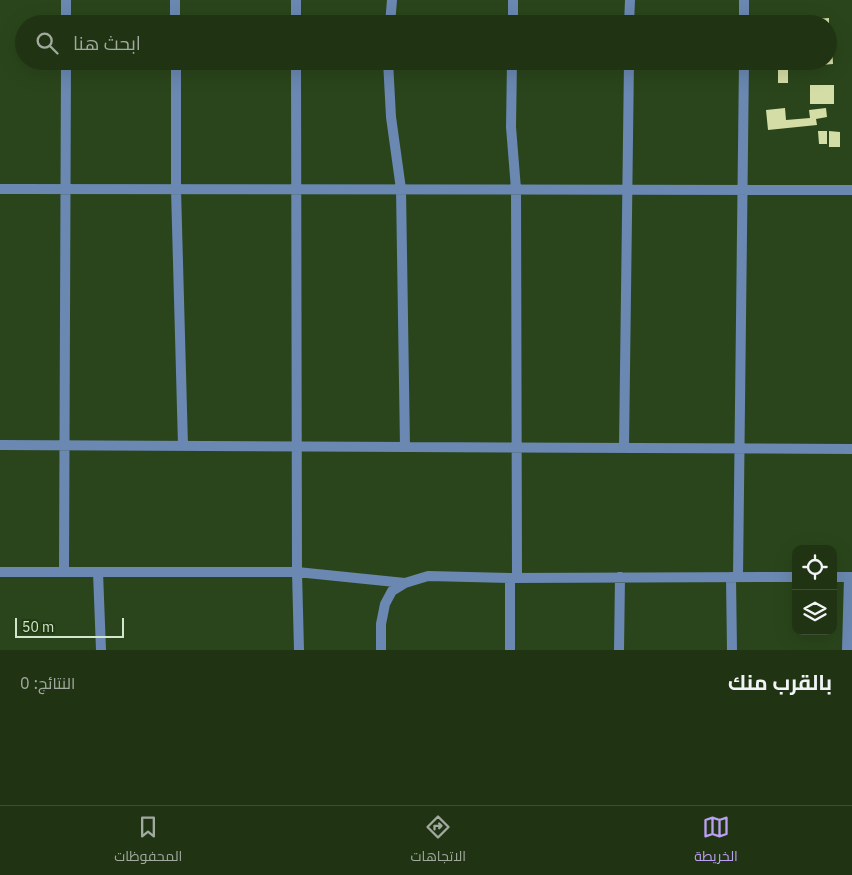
<!DOCTYPE html>
<html lang="ar">
<meta charset="utf-8">
<style>
body{margin:0;font-family:"IBM Plex Sans",Cairo,sans-serif;background:#283c1d;color:#f1f3f6;direction:rtl}
.controls{position:absolute;right:15px;bottom:15px;display:grid;overflow:hidden;border-radius:10px;box-shadow:0 5px 20px #0002}
.controls button{width:45px;height:45px;display:grid;place-items:center;padding:0;border:0;border-bottom:1px solid #3d4f34;background:#203414;color:#f1f3f6;font:25px sans-serif}
.scale{position:absolute;left:15px;bottom:12px;width:109px;box-sizing:border-box;padding-left:5px;border:2px solid #d4e5cd;border-top:0;font-size:14px;line-height:18px;white-space:nowrap;color:#d4e5cd;-webkit-text-stroke:4px #203a11;paint-order:stroke}
.list{margin:0;padding:0;list-style:none}
h2{display:flex;justify-content:space-between;align-items:center;height:65px;margin:0;padding:0 20px;font-size:21px}
h2 small{font-size:16px;font-weight:400;color:#a2aaa0}
.icon{flex:none;width:28px;height:28px;fill:none;stroke:currentColor;stroke-width:2;stroke-linecap:round;stroke-linejoin:round}
.map{position:relative;flex:none;width:852px;height:650px;overflow:hidden;direction:ltr}
.search{position:absolute;background:#203414;box-shadow:0 5px 20px #0002;left:15px;right:15px;top:15px;height:55px;display:flex;align-items:center;gap:12px;box-sizing:border-box;padding:0 18px;border-radius:28px;color:#a2aaa0;font-size:19px}
.sheet{height:155px;background:#203414}
nav{display:flex;justify-content:space-around;align-items:center;box-sizing:border-box;height:70px;border-top:1px solid #3d4f34;background:#203414;font-size:14px;color:#a2aaa0}
nav a{display:grid;justify-items:center;gap:2px}
nav .on{color:#bca0f2}
.map>svg:first-child{display:block}
</style>
<div class="map">
<svg width="852" height="650" viewBox="0 0 852 650">
<rect width="100%" height="100%" fill="#2a451b"/>
<path fill="#d4dda6" d="M829,18V24H813V19Z
M828,42H832L833,64L809,66L808,61H828Z
M778,64H788V83H778Z
M810,85H834V104H810Z
M785,108L786,120L810,118L809,110L826,108L827,117L816,119L817,125L768,130L766,110Z
M818,131H827V144H819Z
M829,131L840,132V147H829Z"/>
<g fill="none" stroke-linecap="round" stroke-linejoin="round">
<path stroke="#6a88b1" stroke-width="10" d="M175,0V24
M296,0V24
M66,24V0
M390,24L392,0
M513,24V0
M629,24L630,0
M744,24V0
M176,61V189L183,446
M296,61L297,572L299,650
M388,61L391,117L401,189L405,447
M512,61L511,127L516,189L517,577
M0,189L852,190
M0,445L852,449
M624,448L629,61
M0,572H297L405,583
M64,572L66,61
M98,572L101,650
M731,577L732,650
M738,577L744,61
M833,577H852
M381,650V624L385,604L392,591L405,583L428,576L510,578L796,577
M510,650V578
M619,650L620,577
M847,650L849,577"/>
</g>
</svg>
<div class="controls">
<button><svg class="icon" aria-label="locate" viewBox="0 0 24 24"><circle cx="12" cy="12" r="6"/><path d="M12 2v4M12 18v4M2 12h4M18 12h4"/></svg></button>
<button><svg class="icon" aria-label="layers" viewBox="0 0 24 24"><path d="M12 4l9 5-9 5-9-5zM3 14l9 5 9-5"/></svg></button>
</div>
<div class="scale">50 m</div>
<div class="search"><svg class="icon" aria-label="search" viewBox="0 0 24 24"><circle cx="10" cy="10" r="6"/><path d="M15 15l6 6"/></svg>ابحث هنا</div>
</div>
<section class="sheet">
<h2>بالقرب منك<small>النتائج: 0</small></h2>
<ul class="list">
</ul>
</section>
<nav>
<a class="on"><svg class="icon" aria-label="map" viewBox="0 0 24 24"><path d="M3 6l6-2 6 2 6-2v14l-6 2-6-2-6 2zM9 4v14M15 6v14"/></svg>الخريطة</a>
<a><svg class="icon" aria-label="directions" viewBox="0 0 24 24"><path d="M12 3l9 9-9 9-9-9zM9 14v-3h6M13 9l2 2-2 2"/></svg>الاتجاهات</a>
<a><svg class="icon" aria-label="saved" viewBox="0 0 24 24"><path d="M7 4h10v16l-5-4-5 4z"/></svg>المحفوظات</a>
</nav>
